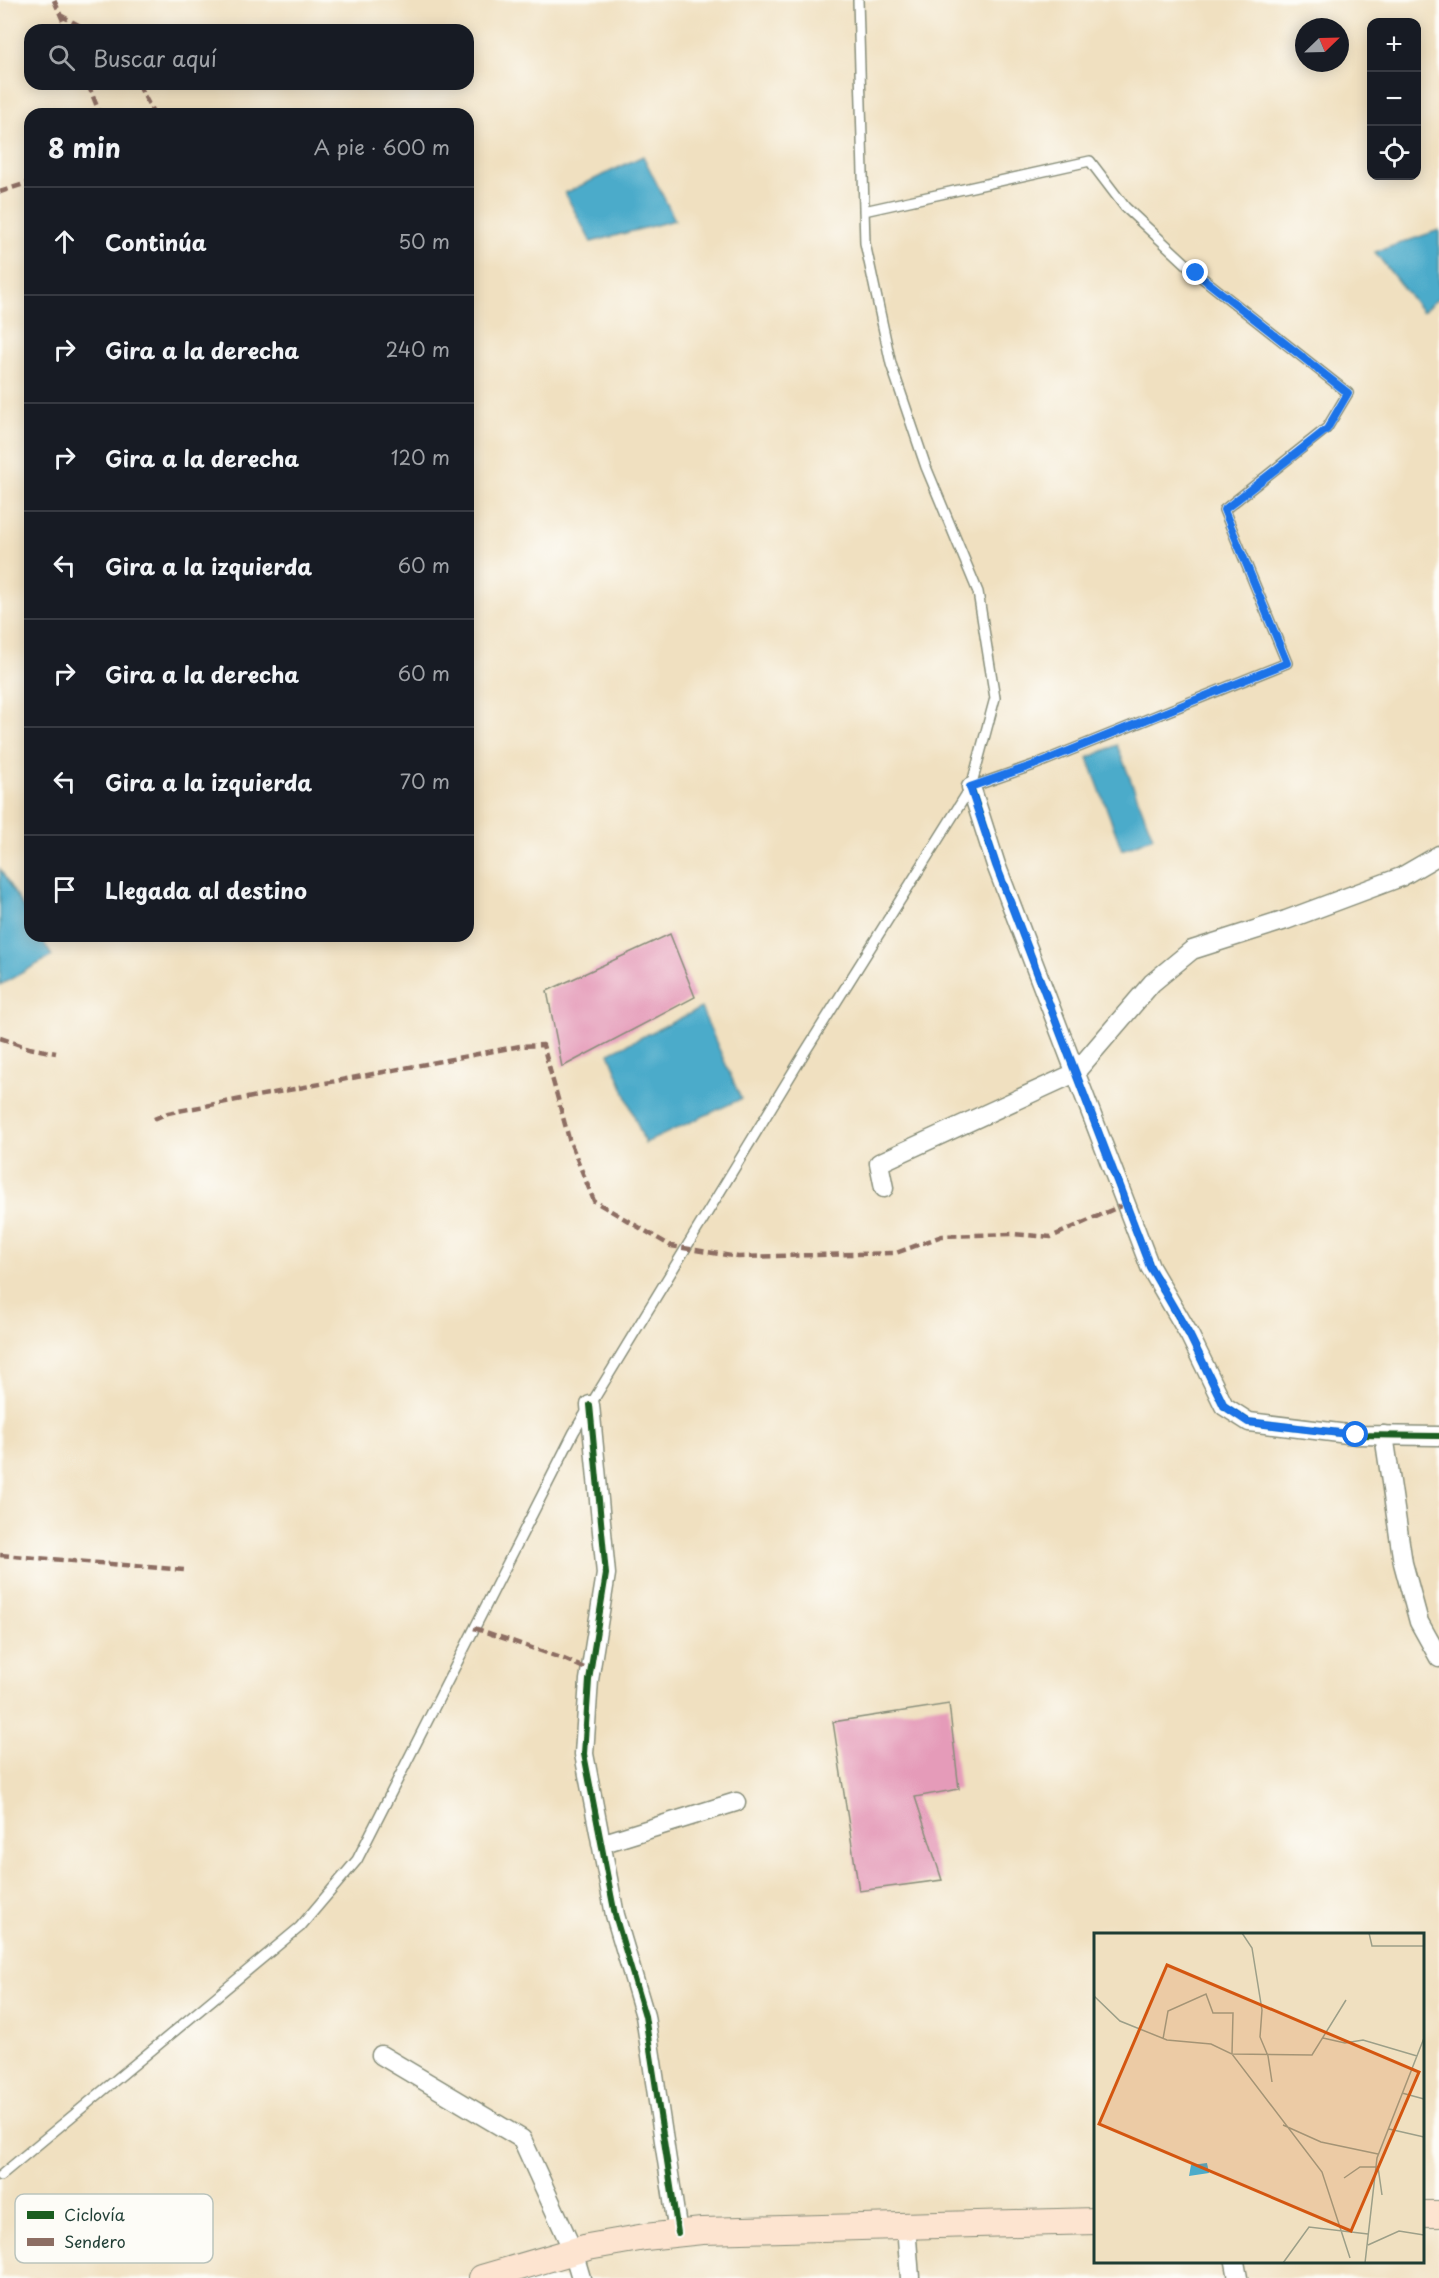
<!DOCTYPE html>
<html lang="es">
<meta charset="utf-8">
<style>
body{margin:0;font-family:"Playpen Sans",sans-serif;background:#242831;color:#f1f3f6}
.controls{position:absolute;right:18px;top:18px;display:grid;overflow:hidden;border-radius:12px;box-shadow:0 3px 15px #0003}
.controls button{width:54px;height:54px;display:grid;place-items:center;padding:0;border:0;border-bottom:2px solid #363941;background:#171b24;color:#f1f3f6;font:30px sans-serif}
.compass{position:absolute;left:1295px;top:18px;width:54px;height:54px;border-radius:50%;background:#171b24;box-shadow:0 3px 15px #0003;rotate:67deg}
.stop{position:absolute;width:18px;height:18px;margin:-14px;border:4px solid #1a73e8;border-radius:50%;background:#fff}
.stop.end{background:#1a73e8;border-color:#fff;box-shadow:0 2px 6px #0008}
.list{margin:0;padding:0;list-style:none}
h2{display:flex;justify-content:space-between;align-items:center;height:78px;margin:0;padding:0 24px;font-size:26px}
h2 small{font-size:20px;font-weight:400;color:#9ea1a6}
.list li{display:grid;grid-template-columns:39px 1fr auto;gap:18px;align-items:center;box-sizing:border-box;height:108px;padding:0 24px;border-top:2px solid #363941}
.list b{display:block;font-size:22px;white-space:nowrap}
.list em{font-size:20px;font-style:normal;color:#9ea1a6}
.icon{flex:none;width:33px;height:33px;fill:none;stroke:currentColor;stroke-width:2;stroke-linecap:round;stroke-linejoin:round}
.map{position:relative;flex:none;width:1439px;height:2278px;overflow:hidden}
.search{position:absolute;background:#171b24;box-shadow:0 3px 15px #0003;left:24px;top:24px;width:450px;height:66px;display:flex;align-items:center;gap:15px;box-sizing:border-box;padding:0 21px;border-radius:18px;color:#9ea1a6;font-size:22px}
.panel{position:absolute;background:#171b24;box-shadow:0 3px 15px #0003;left:24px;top:108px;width:450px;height:834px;border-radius:18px}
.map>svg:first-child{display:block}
</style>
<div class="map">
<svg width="1439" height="2278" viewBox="0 0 1439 2278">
<rect width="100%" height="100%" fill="#fdfcf7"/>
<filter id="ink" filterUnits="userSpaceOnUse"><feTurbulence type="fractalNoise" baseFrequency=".0167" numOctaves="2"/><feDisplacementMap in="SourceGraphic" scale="12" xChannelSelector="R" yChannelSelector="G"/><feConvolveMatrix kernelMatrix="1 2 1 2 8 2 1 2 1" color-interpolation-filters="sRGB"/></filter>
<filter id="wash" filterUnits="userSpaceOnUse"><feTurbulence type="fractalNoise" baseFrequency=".008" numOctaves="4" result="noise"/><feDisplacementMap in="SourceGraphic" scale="24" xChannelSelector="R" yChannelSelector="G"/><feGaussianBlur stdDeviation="1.35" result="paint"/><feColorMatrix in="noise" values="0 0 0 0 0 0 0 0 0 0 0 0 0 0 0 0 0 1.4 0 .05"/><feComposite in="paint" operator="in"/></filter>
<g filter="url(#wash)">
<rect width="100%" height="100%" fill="#f0e0c0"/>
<path fill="#4babca" stroke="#35747f" stroke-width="1.5" d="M643,156L675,220L591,242L565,193Z
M1439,230V298L1422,312L1375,252Z
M1117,745L1153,837L1122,850L1088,758Z
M0,869L30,919V936H40L52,956L0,985Z
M701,1008L741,1099L645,1143L609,1053Z"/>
<g id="blocks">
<path fill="#e59bb9" d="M670,934L695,997L562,1067L547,991Z
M949,1704L959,1789L915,1797L942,1880L859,1891L833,1722Z"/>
</g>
</g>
<g filter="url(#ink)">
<use href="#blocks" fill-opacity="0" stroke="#888e7a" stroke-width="1.5"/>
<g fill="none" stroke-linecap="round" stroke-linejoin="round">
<g stroke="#888e7a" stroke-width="12">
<path id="service" d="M864,211L1090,161L1125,207L1196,273L1348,393L1327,428L1224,510L1287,663L1034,765L971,787
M0,2176L300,1927L357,1860L574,1432L805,1052L971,787L995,698L978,592L926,467L891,364L865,243L858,0"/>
</g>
<g stroke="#888e7a" stroke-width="21">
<path id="minor" d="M971,787L996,865L1150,1267L1190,1336L1224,1406L1249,1422L1356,1435L1439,1436
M884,1188L879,1163L1075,1073L1152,983L1192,950L1286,920L1401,877L1439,855
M590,1405L606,1574L589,1680L584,1754L615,1915L645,2016L678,2233
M1384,1435L1403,1563L1419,1622L1439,1658
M601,1844L736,1802
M381,2055L522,2139L573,2251L581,2278
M906,2226L910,2278
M1235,2262L1238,2278"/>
</g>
<g stroke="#888e7a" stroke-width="28">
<path id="secondary" d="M1422,2214H1439
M482,2278L588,2247L645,2237L702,2231L1096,2221"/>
</g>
<use href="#service" stroke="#fff" stroke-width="9"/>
<use href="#minor" stroke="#fff" stroke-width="18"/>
<use href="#secondary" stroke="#fde4d0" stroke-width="26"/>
<path stroke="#8d6e63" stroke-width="4.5" stroke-dasharray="9 4.5" stroke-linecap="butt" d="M54,0L67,30
M60,15L88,30
M88,84L100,114
M138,84L154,114
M0,192L30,182
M0,1038L29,1048L56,1053
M154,1119L168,1113L520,1046L543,1045L569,1139L594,1201L671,1246L738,1257L896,1253L942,1236L1013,1234L1051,1237L1125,1204
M0,1555L185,1570
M474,1628L564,1659L591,1671"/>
<g stroke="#fdfcf7" stroke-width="10">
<path id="cycleway" d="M971,787L996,865L1150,1267L1190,1336L1224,1406L1249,1422L1356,1435L1439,1436
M590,1405L606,1574L589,1680L584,1754L615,1915L645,2016L678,2233"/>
</g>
<use href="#cycleway" stroke="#1b5e20" stroke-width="6"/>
</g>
</g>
<g fill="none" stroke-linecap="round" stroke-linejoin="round" filter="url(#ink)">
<path stroke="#1a73e8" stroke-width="8" d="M1196,273L1348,393L1327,429L1224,510L1287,663L1034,765L970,787L996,865L1150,1267L1190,1336L1224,1406L1248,1422L1356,1435"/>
</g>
<g transform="translate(1094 1933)">
<rect width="330" height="330" fill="#f0e0c0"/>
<path d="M113,230L115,240L95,243L97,232Z" fill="#4babca"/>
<path fill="none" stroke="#9c9f88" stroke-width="1.5" d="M148,0L158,15L168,77L166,104L174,123L178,149M275,0L278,13H330M0,63L26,88L73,107L117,111L138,121L228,239L256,325M229,105L251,110L269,107L323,123M69,106L74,78L112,61L119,80H139L138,121L218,122L252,67M308,160L330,166M189,192L227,209L284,221M295,196L330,204M250,245L266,234H284L288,262M274,312L305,298L330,302M189,330L215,294L274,301M271,330L283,225L330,105"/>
<path fill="#d45610" fill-opacity="0.15" stroke="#d45610" stroke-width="3" d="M73,32L325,139L257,298L5,191Z"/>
<rect width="330" height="330" fill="none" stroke="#1f3d34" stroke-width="3"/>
</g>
<rect x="15" y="2194" width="198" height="69" rx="9" fill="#fdfcf7" stroke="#bac3bc" stroke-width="1.5"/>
<rect x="27" y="2211" width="27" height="8" fill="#1b5e20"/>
<rect x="27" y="2238" width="27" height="8" fill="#8d6e63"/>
<g font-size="16" fill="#1f3d34">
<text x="64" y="2221">Ciclovía</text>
<text x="64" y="2248">Sendero</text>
</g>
</svg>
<div class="controls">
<button>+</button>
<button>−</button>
<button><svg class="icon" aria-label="locate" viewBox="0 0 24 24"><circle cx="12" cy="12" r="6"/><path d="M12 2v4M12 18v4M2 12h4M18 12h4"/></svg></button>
</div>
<svg class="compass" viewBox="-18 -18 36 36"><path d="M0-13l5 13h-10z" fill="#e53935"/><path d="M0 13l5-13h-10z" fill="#9ea1a6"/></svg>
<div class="stop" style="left:1356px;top:1435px"></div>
<div class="stop end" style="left:1196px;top:273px"></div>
<div class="search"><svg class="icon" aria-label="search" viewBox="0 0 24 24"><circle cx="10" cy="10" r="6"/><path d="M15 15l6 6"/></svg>Buscar aquí</div>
<section class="panel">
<h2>8 min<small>A pie · 600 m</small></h2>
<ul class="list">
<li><svg class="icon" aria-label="ahead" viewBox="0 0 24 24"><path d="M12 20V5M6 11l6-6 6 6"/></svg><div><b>Continúa</b></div><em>50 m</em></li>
<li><svg class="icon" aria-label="right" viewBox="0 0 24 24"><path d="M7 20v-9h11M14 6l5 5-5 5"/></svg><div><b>Gira a la derecha</b></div><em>240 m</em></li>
<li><svg class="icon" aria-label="right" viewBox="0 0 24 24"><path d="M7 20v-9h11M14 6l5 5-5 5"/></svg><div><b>Gira a la derecha</b></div><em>120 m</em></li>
<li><svg class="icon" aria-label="left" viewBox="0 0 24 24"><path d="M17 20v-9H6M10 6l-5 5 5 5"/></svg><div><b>Gira a la izquierda</b></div><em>60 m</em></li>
<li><svg class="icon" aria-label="right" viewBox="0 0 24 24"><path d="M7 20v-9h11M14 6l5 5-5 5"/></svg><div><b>Gira a la derecha</b></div><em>60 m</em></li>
<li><svg class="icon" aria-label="left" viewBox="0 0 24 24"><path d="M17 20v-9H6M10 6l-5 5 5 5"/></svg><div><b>Gira a la izquierda</b></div><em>70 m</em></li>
<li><svg class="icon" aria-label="arrive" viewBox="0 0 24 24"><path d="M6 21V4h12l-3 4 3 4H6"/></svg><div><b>Llegada al destino</b></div></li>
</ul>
</section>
</div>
